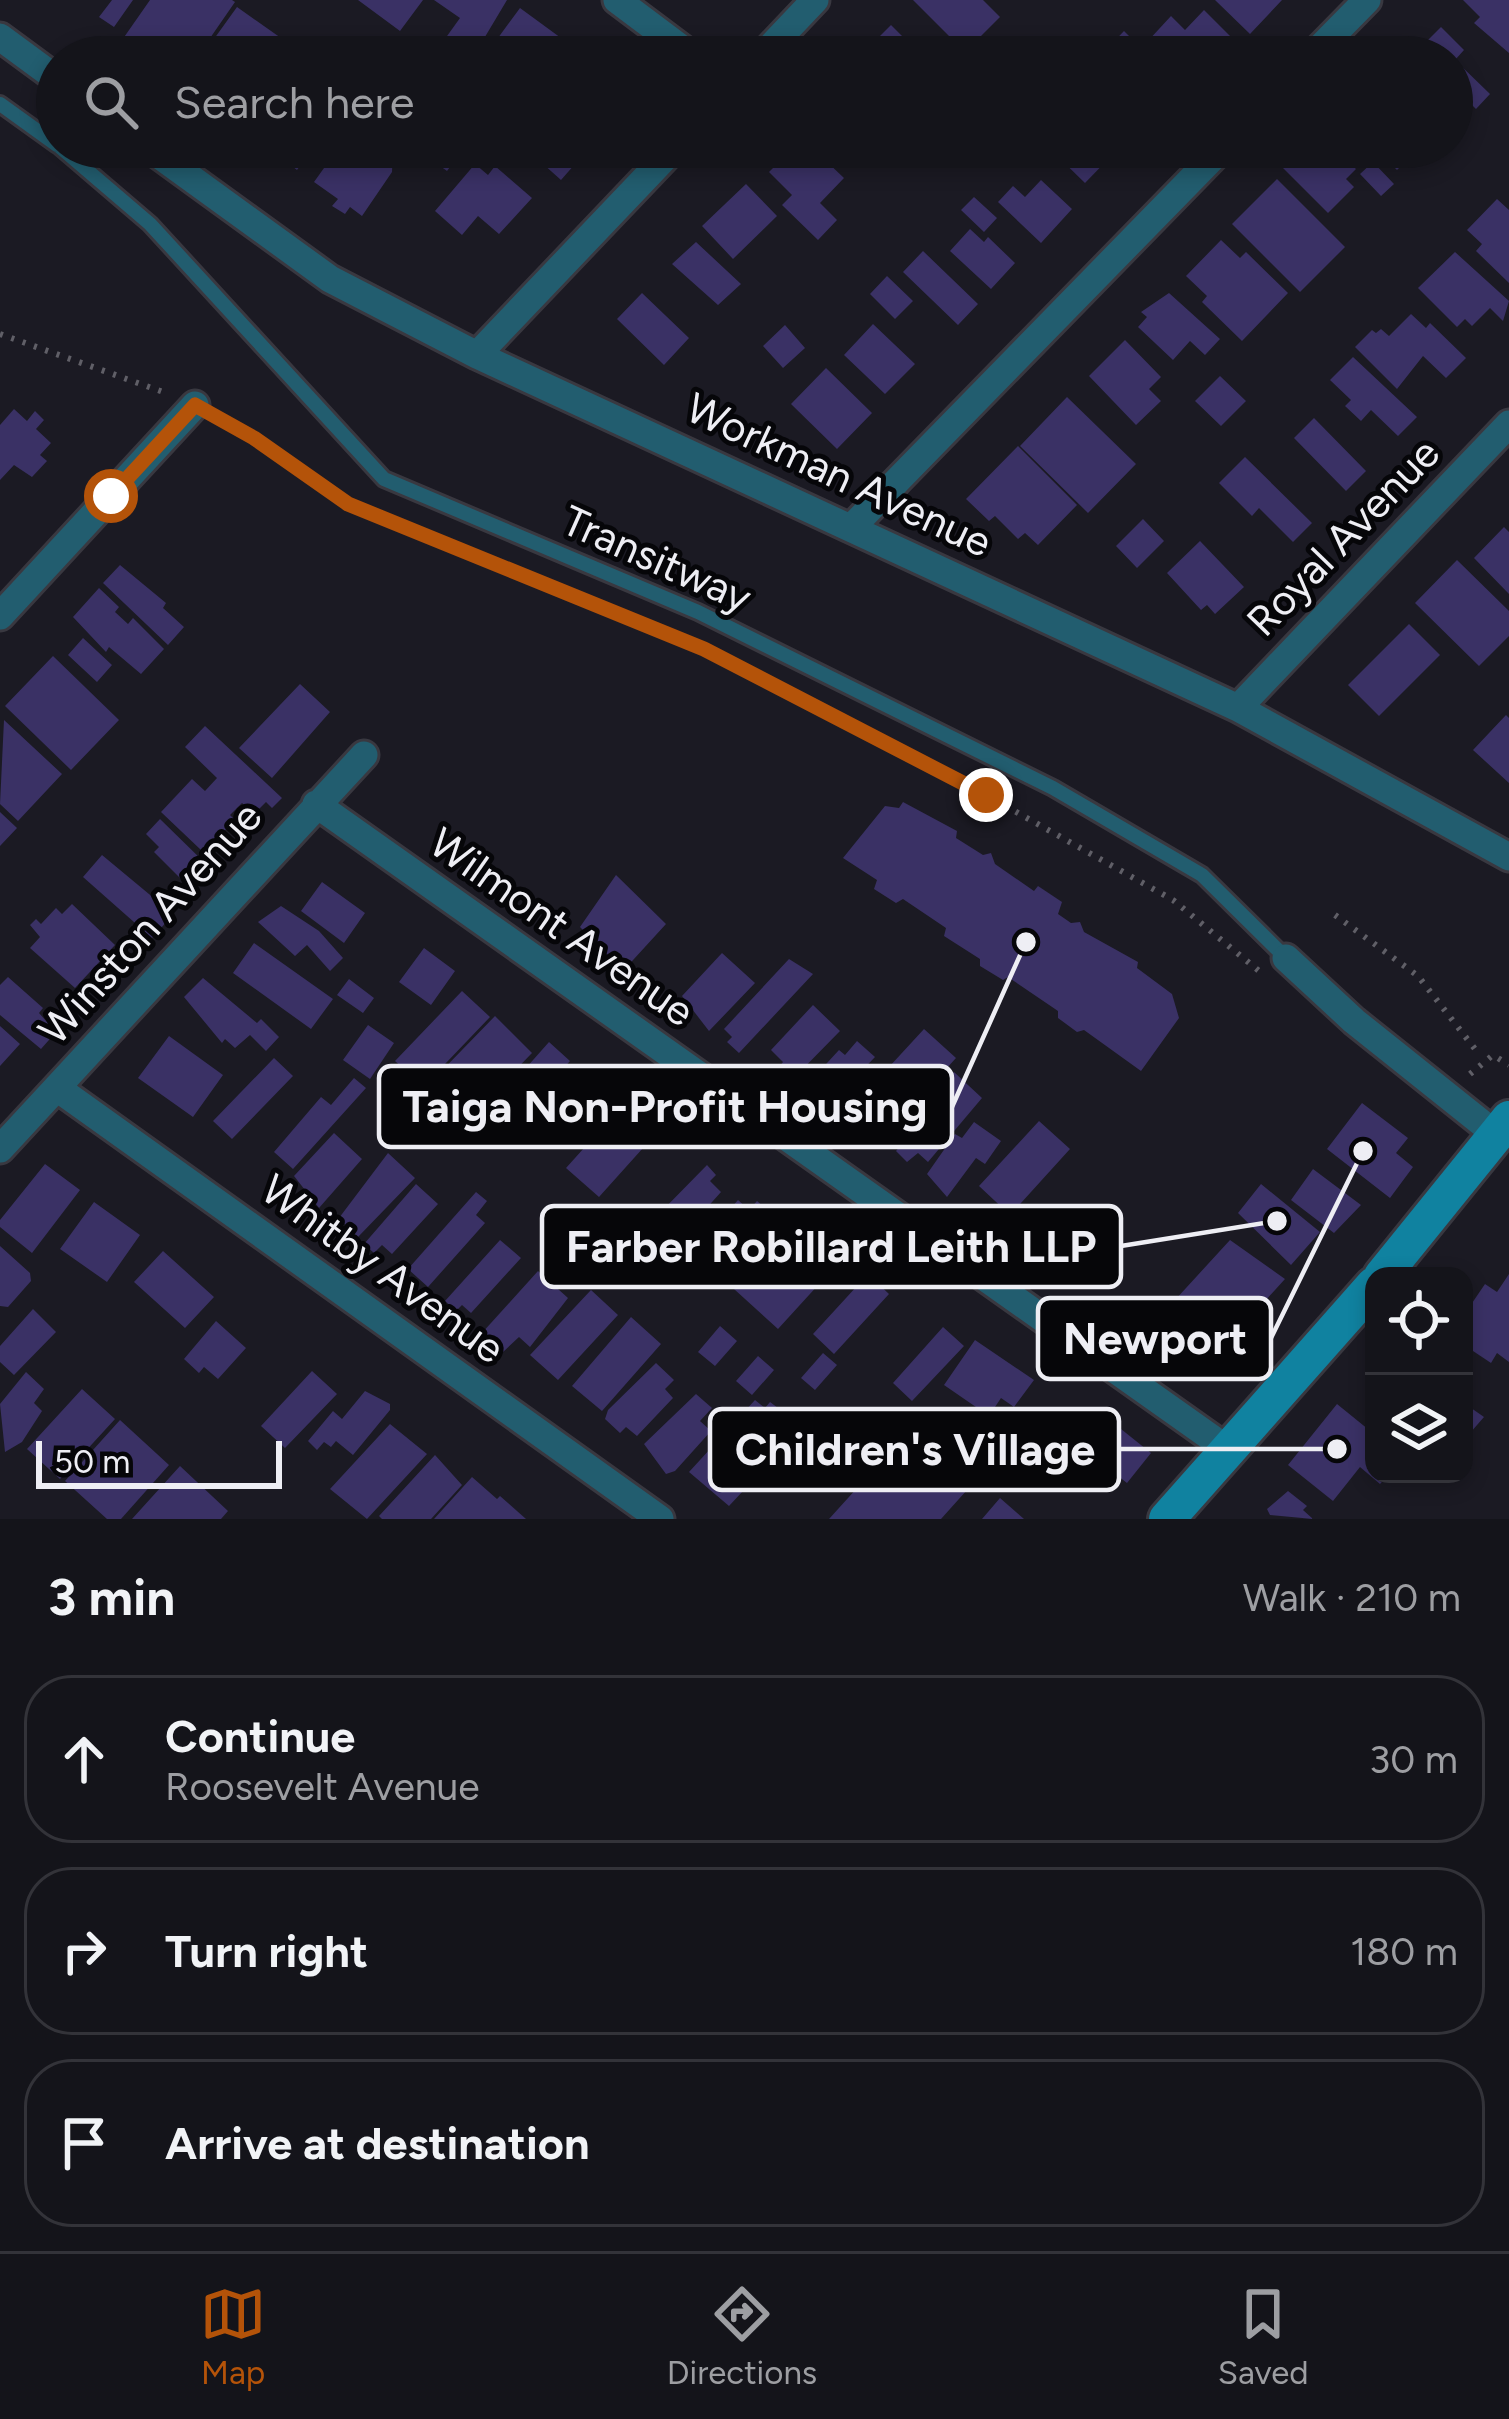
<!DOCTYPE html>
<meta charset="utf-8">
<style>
body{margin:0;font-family:Figtree,sans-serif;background:#212127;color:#f1f3f6}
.controls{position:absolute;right:36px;bottom:36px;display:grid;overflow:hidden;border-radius:24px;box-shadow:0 6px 18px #0003}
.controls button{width:108px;height:108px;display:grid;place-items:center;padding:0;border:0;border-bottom:3px solid #333339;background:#14141a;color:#f1f3f6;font:60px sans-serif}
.scale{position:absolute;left:36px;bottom:30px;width:246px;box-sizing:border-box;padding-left:12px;border:6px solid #eeeef4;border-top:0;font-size:33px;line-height:42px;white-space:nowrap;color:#eeeef4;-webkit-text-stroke:9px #060609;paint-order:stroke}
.stop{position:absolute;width:36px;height:36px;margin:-27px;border:9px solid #b45309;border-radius:50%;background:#fff}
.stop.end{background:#b45309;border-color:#fff;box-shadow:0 3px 12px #0008}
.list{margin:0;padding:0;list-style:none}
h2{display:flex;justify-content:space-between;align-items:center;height:156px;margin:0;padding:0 48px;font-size:51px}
h2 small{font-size:39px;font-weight:400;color:#9d9ea2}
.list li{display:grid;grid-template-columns:78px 1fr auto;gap:36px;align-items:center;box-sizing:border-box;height:168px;margin:0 24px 24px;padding:0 24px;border:3px solid #333339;border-radius:48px}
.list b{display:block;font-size:45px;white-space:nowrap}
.list p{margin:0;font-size:39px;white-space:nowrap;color:#9d9ea2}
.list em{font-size:39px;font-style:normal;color:#9d9ea2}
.icon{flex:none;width:66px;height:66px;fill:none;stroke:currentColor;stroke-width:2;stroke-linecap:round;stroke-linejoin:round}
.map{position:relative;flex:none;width:1509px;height:1519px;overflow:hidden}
.search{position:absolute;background:#14141a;box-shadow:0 6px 18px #0003;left:36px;right:36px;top:36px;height:132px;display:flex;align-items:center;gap:30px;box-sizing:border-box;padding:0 42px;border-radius:66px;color:#9d9ea2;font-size:45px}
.sheet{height:732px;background:#14141a}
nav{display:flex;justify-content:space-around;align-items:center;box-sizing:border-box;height:168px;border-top:3px solid #333339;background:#14141a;font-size:33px;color:#9d9ea2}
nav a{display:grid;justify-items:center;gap:6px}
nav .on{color:#b45309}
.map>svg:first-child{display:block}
</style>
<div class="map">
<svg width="1509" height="1519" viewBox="0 0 1509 1519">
<rect width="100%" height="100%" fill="#1b1a23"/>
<path fill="#3a3165" d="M112,0H133L114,27L99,17Z
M150,0H232L235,2L197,57H139L120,43Z
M358,0H423L400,31Z
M434,0H507L473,57H447L437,50L460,18Z
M913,0H983L1000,17L965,52Z
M1215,0H1282L1250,34Z
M1463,0H1509V53L1474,23L1480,17Z
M237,7L298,50L293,57H201Z
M520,8L576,49L570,57H484Z
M1204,10L1239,45L1228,57H1163L1147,42L1171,16L1185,30Z
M891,25L923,57H859Z
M1441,27L1464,50L1455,60L1490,94L1476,109L1465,98L1452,111V57H1411Z
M1124,31L1150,57H1099Z
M267,147H314L297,170Z
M339,147L393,151L392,172L362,216L350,207L345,214L332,206L338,199L314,182Z
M414,147H465L447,171Z
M524,147H590L561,180Z
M794,147L819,165L824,159L844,178L820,203L837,220L818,240L782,205L792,195L769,172Z
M835,147H876L862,162L853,153L847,159Z
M1048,147H1120L1085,183Z
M1302,147H1333L1356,169L1346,179L1354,187L1328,213L1282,167Z
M1374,147H1420L1397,170Z
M1373,162L1394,184L1381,196L1360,174Z
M475,164L488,175L495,166L532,198L499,234L478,216L462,235L435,211Z
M1277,179L1345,247L1300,292L1232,224Z
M1041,180L1072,209L1041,243L998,202L1013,186L1025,197Z
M746,184L777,216L733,259L702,226Z
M974,197L997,218L984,232L961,210Z
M1497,199L1509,210V283L1476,251L1482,244L1467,230Z
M970,229L984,242L988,237L1015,263L991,289L950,251Z
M1221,240L1240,258L1246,252L1288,293L1242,341L1202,302L1207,296L1186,276Z
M696,242L741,284L718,305L672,264Z
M923,251L978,304L958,325L903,272Z
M1455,252L1509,301L1503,321L1490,308L1472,326L1465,319L1457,327L1418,288Z
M887,276L913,301L895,319L870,294Z
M642,293L689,338L664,365L617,319Z
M1169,293L1220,339L1205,355L1190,341L1173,360L1138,327L1147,317L1141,312Z
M1411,314L1426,328L1430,323L1466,358L1446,378L1423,356L1397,389L1355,347L1372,330L1376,333L1381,329L1389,336Z
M873,324L915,364L885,394L844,355Z
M785,325L805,348L783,368L763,346Z
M1125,340L1161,377L1149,389L1161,401L1136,425L1089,376Z
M1353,357L1417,417L1398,436L1371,410L1361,421L1345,406L1351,400L1330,380Z
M826,368L872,413L837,449L791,404Z
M1220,376L1246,401L1221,426L1195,401Z
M1067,397L1136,464L1088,513L1020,446Z
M14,409L27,421L35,411L44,420L36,429L51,443L40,455L47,461L32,477L14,465L0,480V425Z
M1314,418L1366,471L1346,491L1294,438Z
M1018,446L1077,505L1038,545L1025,533L1018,539L995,516L989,521L966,499Z
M1245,457L1312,523L1293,542L1259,508L1252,516L1219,483Z
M1143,519L1164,541L1137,568L1116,546Z
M1504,527L1509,532V594L1474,558Z
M1200,541L1244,587L1215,614L1207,605L1201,610L1167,573Z
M1457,560L1509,611V636L1479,666L1415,603Z
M120,565L166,603L163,608L184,627L168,645L103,583Z
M99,588L119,607L115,612L128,624L133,618L164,649L141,674L109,647L106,652L73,617Z
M1409,624L1440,655L1379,716L1348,685Z
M83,638L112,665L97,682L68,655Z
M53,656L119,720L71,770L5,706Z
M300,684L330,712L272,778L239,748Z
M1506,715L1509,718V783L1473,750Z
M4,720L62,774L18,821L0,804Z
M205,726L282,798L272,808L266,802L254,814L242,803L230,815L236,821L201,850L161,812L192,779L205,791L217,778L185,747Z
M903,802L957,831L956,838L983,855L991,853L995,864L1034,891L1038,886L1062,902L1058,914L1071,923L1080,922L1084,932L1138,962L1137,968L1172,994L1179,1018L1141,1071L1084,1030L1077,1032L1058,1018V1011L1008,977L1003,980L980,966V959L944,936L946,928L903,899L896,903L874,889L877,880L843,858L885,806L899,808Z
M0,812L17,828L0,846Z
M160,819L206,864L187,885L154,852L159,847L146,834Z
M102,855L167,909L170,918L152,938L83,877Z
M616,875L666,924L623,971L580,927Z
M322,882L365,913L344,943L301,911Z
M72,904L115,945L75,988L30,948L40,937L30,925L36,919L41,924L56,908L62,914Z
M281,906L319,931L343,958L330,971L307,945L295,956L258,922Z
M254,943L333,999L311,1029L233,973Z
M424,948L455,971L431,1005L399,982Z
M722,953L755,983L709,1031L682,996Z
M789,959L813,974L739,1053L727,1042L732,1037L724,1029Z
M8,977L43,1008L39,1013L56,1032L41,1049L0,1015V985Z
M203,978L257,1023L261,1019L279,1037L266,1051L250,1035L235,1048L225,1039L222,1043L184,997Z
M349,979L374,998L363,1013L337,995Z
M462,991L490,1017L423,1087L395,1061Z
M813,1005L840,1031L789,1083L776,1071L783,1062L771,1050Z
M495,1016L532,1053L466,1121L428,1085Z
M368,1025L394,1043L370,1079L343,1060Z
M0,1026L20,1044L0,1066Z
M924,1029L956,1058L898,1122L866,1092Z
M169,1036L223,1075L193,1117L138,1078Z
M857,1041L875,1057L825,1109L803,1089L839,1050L845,1055Z
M549,1042L570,1061L516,1122L495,1103Z
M274,1058L293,1076L232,1139L213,1121Z
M954,1072L982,1098L928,1162L918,1153L907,1162L896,1151L903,1143L893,1133Z
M354,1078L366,1088L293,1169L274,1152L321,1097L331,1105Z
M1362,1103L1408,1138L1396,1153L1413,1167L1390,1198L1327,1149Z
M611,1118L616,1123L621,1118L644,1138L639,1144L643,1148L599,1197L566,1168Z
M1039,1121L1070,1149L1010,1215L979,1186Z
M974,1122L1001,1141L985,1164L976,1158L947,1197L927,1174L955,1134L962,1138Z
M334,1133L362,1159L319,1208L294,1176Z
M388,1153L415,1178L358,1237L339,1218Z
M45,1164L80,1190L32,1253L0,1227V1220Z
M707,1165L716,1175L710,1181L721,1192L678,1240L655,1218Z
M1313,1169L1361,1205L1334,1233L1291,1200Z
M416,1184L438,1204L392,1254L382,1245L374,1253L364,1244Z
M1261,1184L1320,1232L1291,1265L1238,1213Z
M476,1192L487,1201L476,1215L485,1223L428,1287L408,1269Z
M738,1200L749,1210L757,1201L770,1212L724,1261L710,1248L717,1240L709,1233Z
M94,1202L140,1235L107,1282L60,1249Z
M788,1234L830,1272L778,1329L734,1289Z
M500,1240L521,1258L471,1313L462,1305L456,1311L445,1301Z
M1230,1240L1285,1279L1222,1348L1164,1312Z
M0,1246L30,1273L31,1281L8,1307L0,1306Z
M163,1251L214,1297L185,1328L134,1282Z
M538,1271L568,1298L530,1347L519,1337L502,1353L481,1334Z
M868,1274L889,1294L834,1354L813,1334Z
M1509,1274V1362L1497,1353L1491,1363L1464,1345V1307L1468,1309L1485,1284L1497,1292Z
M591,1290L618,1315L558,1380L530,1355Z
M33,1309L56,1332L14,1375L0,1362V1346Z
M631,1317L661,1344L602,1411L572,1386Z
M216,1321L246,1348L218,1379L204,1367L199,1373L184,1359Z
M720,1326L737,1341L715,1366L698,1352Z
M943,1327L964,1346L912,1401L893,1383Z
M975,1340L1034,1380L1014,1407L1001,1398L989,1416L944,1385Z
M823,1353L837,1365L815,1390L801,1378Z
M758,1356L774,1370L752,1395L736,1381Z
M656,1363L674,1380L665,1389L673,1398L637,1436L626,1427L620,1433L605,1419L608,1410Z
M312,1371L337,1394L285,1448L261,1426Z
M26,1372L44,1389L34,1403L42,1411L22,1442L5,1452L0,1404Z
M82,1389L115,1419L60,1479L27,1449Z
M365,1391L390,1404V1410L353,1455L336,1441L331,1447L324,1442L317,1450L308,1441L333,1411L342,1419Z
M696,1394L712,1408L700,1421L711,1431L675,1471L666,1474L644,1444Z
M755,1400L765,1408L770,1402L782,1411L796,1434L729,1506L689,1472Z
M1464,1403L1484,1417L1464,1440Z
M1337,1404L1374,1434V1474H1389L1380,1484L1360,1467L1333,1501L1288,1465Z
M120,1420L169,1465L121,1519H107L65,1481Z
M1111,1421L1151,1453L1127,1483L1087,1452Z
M390,1424L427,1454L367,1519L330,1489Z
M906,1434L967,1490L941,1519H829Z
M435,1455L462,1485L431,1519H382L379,1516Z
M180,1466L228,1511L221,1519H132Z
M472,1477L497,1499L500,1496L526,1519H434Z
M1288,1491L1307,1506L1303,1510L1313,1519L1270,1515L1267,1509Z
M1000,1498L1024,1519H982Z"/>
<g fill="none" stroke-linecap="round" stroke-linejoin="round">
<g stroke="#393840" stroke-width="20">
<path id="lane" d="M0,104L57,145
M60,147L150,224L384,479L698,612L1053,788L1202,875L1286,958"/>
</g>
<g stroke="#393840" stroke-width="33">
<path id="street" d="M617,0L693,57
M0,37L57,79
M761,57L815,0
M1311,57L1367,0
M148,147L330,279L477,355L1238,708L1509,857
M477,355L675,147
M853,526L1223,147
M0,616L195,405
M1238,708L1509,424
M316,804L1230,1451
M1286,958L1354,1021L1498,1136
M57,1088L660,1519
M0,1149L364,755"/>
</g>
<g stroke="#393840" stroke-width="42">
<path id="secondary" d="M1382,1276L1509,1119
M1167,1519L1374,1285"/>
</g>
<path stroke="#605f67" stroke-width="6" stroke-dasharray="3 9" stroke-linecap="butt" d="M0,334L166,393
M222,419L348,504L704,649L986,795L1173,900L1259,971
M1335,915L1418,976L1475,1049
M1470,1074L1493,1055L1509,1065"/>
<use href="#lane" stroke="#225d6f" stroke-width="14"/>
<use href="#street" stroke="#225d6f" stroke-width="27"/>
<use href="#secondary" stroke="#1082a0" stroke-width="36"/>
</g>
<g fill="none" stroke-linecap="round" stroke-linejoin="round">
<path stroke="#b45309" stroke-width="15" d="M111,496L195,405L254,438L348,504L704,649L986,795"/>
</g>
<g text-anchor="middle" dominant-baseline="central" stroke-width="10" stroke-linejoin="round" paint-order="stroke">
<g font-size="42" fill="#eeeef4" stroke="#060609">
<text transform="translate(839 475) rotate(25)">Workman Avenue</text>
<text transform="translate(1343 537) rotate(-46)">Royal Avenue</text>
<text transform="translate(657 559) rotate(24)">Transitway</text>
<text transform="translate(150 923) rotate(-48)">Winston Avenue</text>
<text transform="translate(562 927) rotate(35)">Wilmont Avenue</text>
<text transform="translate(383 1269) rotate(36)">Whitby Avenue</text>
</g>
</g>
<path fill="none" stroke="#eeeef4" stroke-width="4.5" d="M1026 942L952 1107M1277 1221L1121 1246M1363 1151L1271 1338M1337 1449L1119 1449"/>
<g fill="#eeeef4" stroke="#060609" stroke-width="4.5">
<circle cx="1026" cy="942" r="12"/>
<circle cx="1277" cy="1221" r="12"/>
<circle cx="1363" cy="1151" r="12"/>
<circle cx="1337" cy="1449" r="12"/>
</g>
<g fill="#060609" stroke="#eeeef4" stroke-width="4.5">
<rect x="379" y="1066" width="573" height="81" rx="12"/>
<rect x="542" y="1206" width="579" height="81" rx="12"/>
<rect x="1038" y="1298" width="233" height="81" rx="12"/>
<rect x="710" y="1409" width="409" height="81" rx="12"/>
</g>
<g font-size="45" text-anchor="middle" font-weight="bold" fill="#eeeef4">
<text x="665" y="1122">Taiga Non-Profit Housing</text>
<text x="831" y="1262">Farber Robillard Leith LLP</text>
<text x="1155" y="1354">Newport</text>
<text x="915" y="1465">Children's Village</text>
</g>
</svg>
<div class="controls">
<button><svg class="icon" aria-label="locate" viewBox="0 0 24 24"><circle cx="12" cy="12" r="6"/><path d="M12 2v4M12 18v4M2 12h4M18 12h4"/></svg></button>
<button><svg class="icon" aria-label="layers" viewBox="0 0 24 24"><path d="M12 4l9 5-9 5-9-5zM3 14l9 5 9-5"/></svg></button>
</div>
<div class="scale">50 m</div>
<div class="stop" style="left:111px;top:496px"></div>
<div class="stop end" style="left:986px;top:795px"></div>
<div class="search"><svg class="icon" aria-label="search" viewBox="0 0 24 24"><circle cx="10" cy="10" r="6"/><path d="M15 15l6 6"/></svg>Search here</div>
</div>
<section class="sheet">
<h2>3 min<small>Walk · 210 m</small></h2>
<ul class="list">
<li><svg class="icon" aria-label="ahead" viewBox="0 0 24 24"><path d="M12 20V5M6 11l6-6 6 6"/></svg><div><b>Continue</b><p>Roosevelt Avenue</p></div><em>30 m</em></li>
<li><svg class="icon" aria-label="right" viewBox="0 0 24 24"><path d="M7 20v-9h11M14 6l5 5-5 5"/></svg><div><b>Turn right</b></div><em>180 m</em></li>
<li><svg class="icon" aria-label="arrive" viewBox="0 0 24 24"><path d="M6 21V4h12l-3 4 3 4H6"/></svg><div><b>Arrive at destination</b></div></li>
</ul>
</section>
<nav>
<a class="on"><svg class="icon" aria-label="map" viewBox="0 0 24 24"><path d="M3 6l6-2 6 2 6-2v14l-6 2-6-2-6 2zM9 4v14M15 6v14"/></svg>Map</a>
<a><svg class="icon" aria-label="directions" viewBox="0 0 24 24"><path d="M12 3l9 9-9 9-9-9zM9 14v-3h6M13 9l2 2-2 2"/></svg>Directions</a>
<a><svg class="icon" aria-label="saved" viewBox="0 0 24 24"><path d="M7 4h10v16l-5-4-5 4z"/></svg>Saved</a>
</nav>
